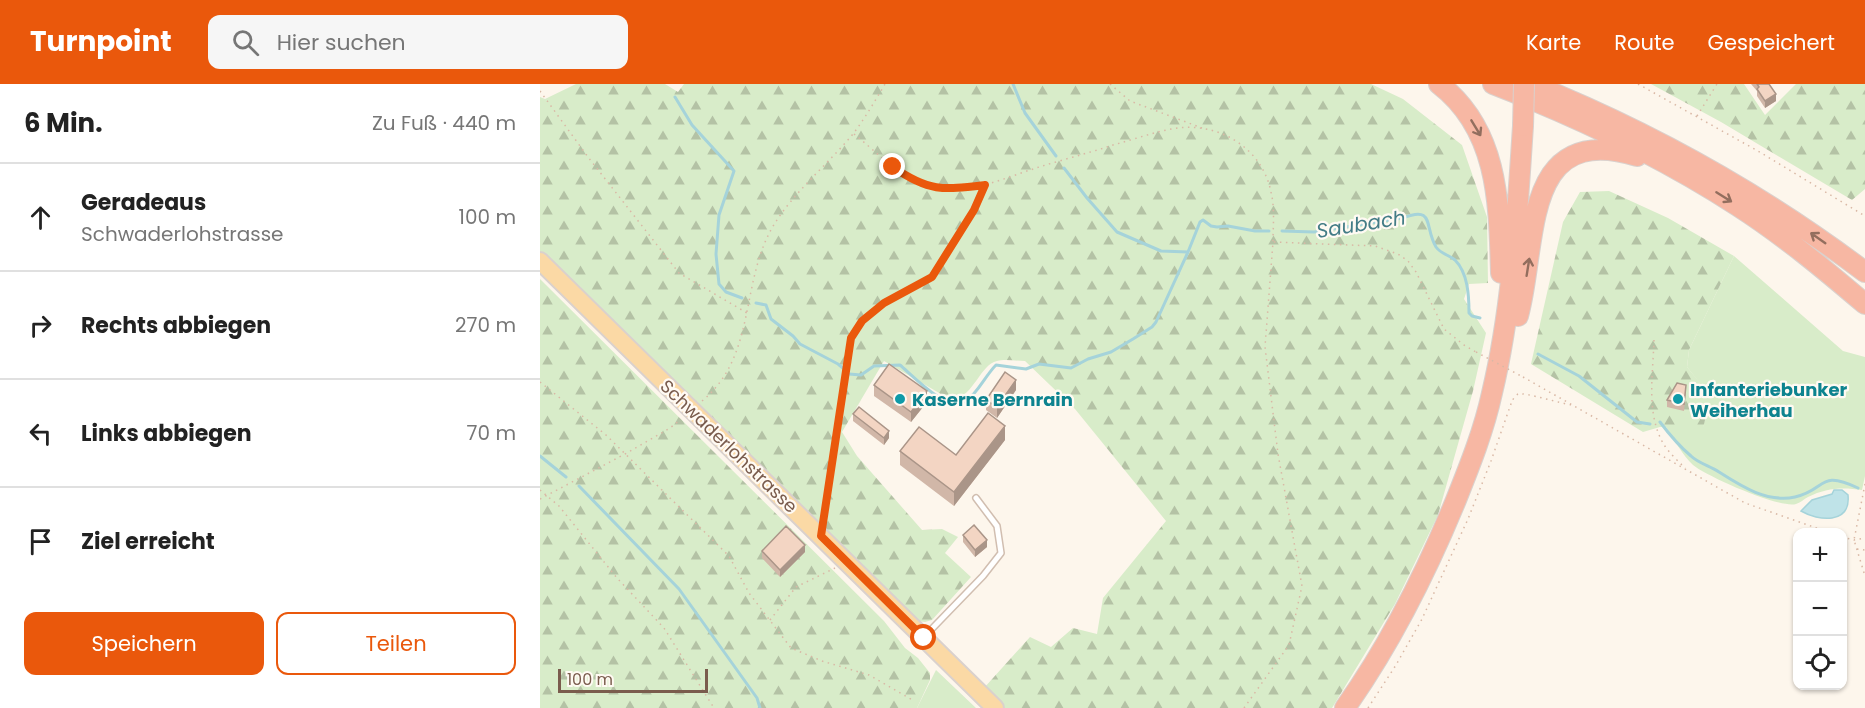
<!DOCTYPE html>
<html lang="de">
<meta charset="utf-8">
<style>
body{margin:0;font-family:Poppins,sans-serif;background:#f6f6f6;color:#222}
.controls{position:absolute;right:18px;bottom:18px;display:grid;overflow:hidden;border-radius:12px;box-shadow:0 2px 4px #0004}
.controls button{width:54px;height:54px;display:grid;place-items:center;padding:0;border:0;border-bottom:2px solid #e0e0e0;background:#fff;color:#222;font:30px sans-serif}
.scale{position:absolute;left:18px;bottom:15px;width:150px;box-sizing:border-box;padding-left:6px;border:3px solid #7a5c4d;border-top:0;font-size:16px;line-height:21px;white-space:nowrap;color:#7a5c4d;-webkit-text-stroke:4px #fffaf3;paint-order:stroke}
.stop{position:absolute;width:18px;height:18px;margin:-14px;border:4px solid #ea580c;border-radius:50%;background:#fff}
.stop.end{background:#ea580c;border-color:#fff;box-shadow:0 2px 6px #0008}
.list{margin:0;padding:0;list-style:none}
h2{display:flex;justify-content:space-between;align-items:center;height:78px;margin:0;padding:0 24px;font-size:26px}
h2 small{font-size:20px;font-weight:400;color:#767676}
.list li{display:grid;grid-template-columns:39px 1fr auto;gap:18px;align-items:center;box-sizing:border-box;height:108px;padding:0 24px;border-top:2px solid #e0e0e0}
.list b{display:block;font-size:22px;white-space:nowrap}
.list p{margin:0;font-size:20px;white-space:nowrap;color:#767676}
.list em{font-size:20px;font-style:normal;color:#767676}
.actions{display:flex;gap:12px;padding:18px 24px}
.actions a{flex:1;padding:14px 0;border:2px solid #ea580c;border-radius:12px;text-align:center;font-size:21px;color:#ea580c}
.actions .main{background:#ea580c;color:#fff}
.icon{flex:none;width:33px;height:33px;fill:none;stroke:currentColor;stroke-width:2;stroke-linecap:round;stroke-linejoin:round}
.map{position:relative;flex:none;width:1325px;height:624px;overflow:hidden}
header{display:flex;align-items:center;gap:36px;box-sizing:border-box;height:84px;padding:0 30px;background:#ea580c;color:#fff}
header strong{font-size:28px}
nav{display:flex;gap:33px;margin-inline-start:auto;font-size:21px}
.search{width:420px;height:54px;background:#f6f6f6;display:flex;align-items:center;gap:15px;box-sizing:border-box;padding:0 21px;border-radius:12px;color:#767676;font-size:22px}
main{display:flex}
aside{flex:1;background:#fff}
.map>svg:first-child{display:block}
</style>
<header>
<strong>Turnpoint</strong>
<div class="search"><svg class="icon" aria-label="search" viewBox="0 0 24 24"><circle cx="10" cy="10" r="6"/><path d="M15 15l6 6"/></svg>Hier suchen</div>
<nav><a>Karte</a><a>Route</a><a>Gespeichert</a></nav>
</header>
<main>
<aside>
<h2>6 Min.<small>Zu Fuß · 440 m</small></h2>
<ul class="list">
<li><svg class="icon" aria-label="ahead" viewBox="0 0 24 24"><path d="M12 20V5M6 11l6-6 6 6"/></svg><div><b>Geradeaus</b><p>Schwaderlohstrasse</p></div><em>100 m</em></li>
<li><svg class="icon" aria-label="right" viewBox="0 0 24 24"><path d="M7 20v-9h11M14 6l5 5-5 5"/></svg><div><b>Rechts abbiegen</b></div><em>270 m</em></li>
<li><svg class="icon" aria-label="left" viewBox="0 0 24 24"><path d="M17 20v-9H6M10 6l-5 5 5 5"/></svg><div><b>Links abbiegen</b></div><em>70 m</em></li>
<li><svg class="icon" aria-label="arrive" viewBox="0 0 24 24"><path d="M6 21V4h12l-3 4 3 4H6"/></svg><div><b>Ziel erreicht</b></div></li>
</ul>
<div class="actions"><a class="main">Speichern</a><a>Teilen</a></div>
</aside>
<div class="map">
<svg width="1325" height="624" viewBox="0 0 1325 624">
<defs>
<pattern id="forest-firs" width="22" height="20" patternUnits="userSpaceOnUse" patternTransform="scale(1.5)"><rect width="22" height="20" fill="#d8ecc9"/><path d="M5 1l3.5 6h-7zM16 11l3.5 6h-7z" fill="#b4c2a5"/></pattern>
</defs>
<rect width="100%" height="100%" fill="#fdf6ec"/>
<path fill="#d8ecc9" d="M1194,172L1303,267L1325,273V392L1322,406C1302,403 1286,404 1268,413C1264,415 1260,419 1256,420C1240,425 1166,392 1153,381C1143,372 1134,355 1126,343H1163L1170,312L1147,283L1149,266Z
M396,586L436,624H377Z"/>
<path fill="url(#forest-firs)" d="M36,0H125L138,8L144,0H831L863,15L922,61L947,133L948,199L929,200L924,215L946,249L933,307L898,431L855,520L792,624H465L444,604L490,553L511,563L533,544L557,550L563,514L626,437L535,325L485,277C477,277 465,275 457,277C440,281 435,310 413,317L344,277L302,348L317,372L382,446L402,445L418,453L405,469L431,493L392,536L385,538L377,537L0,167V13L5,15Z
M1111,0H1204L1225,31L1256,0H1325V105L1312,116L1181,38Z
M1069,107L1128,134L1194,172L1149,266L1147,283L1171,312L1163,344L1120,343L1103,348L991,280L1023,138L1040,108Z
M0,195L344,537L365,564L378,574L390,589V596L377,624H0Z"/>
<path fill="#bfe3e8" stroke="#a5d3da" stroke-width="1.5" d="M1294,406H1302L1308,411C1311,441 1278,437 1261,427L1272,416L1292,410Z"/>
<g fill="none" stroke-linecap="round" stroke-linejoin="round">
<path stroke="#a5d3da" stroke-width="3" d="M473,0L485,29L516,72
M135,13L152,41L194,87L179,131L176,170L179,200L186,208L202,214
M524,84L547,114L577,148L621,167L648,168L660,138L663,136L671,142L677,143L688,142L715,147H729
M742,147L774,148L863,134C895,121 884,143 896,163C901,170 909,171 915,176C928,189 929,212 929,229L932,232L940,234
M216,219L226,221L231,235L253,252L260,260L298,280L304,285
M998,270L1039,292L1097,338L1110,340
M309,290L321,291L334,282L360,281C373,292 408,330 426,317C438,309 445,292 456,281L486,285L499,280L531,284L548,275L571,268L593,255L612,243L616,238L648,168
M1120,338C1129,350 1139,362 1151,372C1158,379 1170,382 1179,388C1201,402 1227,419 1255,413C1287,406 1278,385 1318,404
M0,372L26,393
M39,402L139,505L217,614L220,624"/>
<g stroke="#d1beb0" stroke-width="8">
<path id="service" d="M384,553L443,492L461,469L457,442L436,414"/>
</g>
<g stroke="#dad1cd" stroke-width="20">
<path id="primary" d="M0,177L455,624"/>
</g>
<g stroke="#dad1cd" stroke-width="22">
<path id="motorway" d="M899,0C959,46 959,120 961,189
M953,0C1038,33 1121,72 1198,122C1243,151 1284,185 1325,220
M991,0C1110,48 1223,111 1325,188
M978,232C998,160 980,37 1097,72
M805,624C851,559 886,489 916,416C930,381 944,346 952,309C973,221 977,131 983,42"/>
</g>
<path stroke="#d9b8a5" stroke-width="1.5" stroke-dasharray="1.5 4.5" stroke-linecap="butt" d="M570,0L590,17L662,44
M1098,0L1218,67L1325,132
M0,7L48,73L139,189L207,229
M1157,32L1177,0
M314,50C341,71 368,104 406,105C435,107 463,95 490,86C517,77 546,70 573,61C592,56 611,49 631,45C675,36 722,62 731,108C735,124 733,142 733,158
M1114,256C1113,290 1106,329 1123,359C1128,368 1138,377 1145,384
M983,293L1205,419L1288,448
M0,298L66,351L189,472L209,509L251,564L282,577L329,591L374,617
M162,317C218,271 199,196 235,139C256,106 288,80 313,50C325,34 335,17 345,0
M1325,400L1314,456L1325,492
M0,406L19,422L77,494L124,544L174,624
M0,415L85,370L130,344L140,336
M283,438L311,254L322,237L344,219L392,193L434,126L444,102
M1302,453L1314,456L1325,454
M1317,465L1325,466
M230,536L256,503L295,484
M704,624L749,561L762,502L738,370L725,263L733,158L835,162L858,170L868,177L876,188L904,245L924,261L936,268
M828,624L856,581L882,535L928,435L951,377L972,317C973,315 976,311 978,310C984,308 1023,320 1032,321"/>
<use href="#service" stroke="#fff" stroke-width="5"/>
<use href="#primary" stroke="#fbd9a5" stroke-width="16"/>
<use href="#motorway" stroke="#f7b7a3" stroke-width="20"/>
<g stroke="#dad1cd" stroke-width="22" stroke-linecap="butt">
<path id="motorway-bridge" d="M983,42L984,0"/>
</g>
<path stroke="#d9b8a5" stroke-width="1.5" stroke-dasharray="1.5 4.5" stroke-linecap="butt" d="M936,268L983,293"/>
<use href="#motorway-bridge" stroke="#f7b7a3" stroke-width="20"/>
</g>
<path fill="#d1b7a8" d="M1211,0H1229L1236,17L1225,24L1217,12V7Z
M334,301L387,318L371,338L334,312Z
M476,306L457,334L446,326V316Z
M1146,308L1144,327L1127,323V316Z
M313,330L349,354L344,361L313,337Z
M465,356L414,422L360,381V367L416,371Z
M423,451L447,463L435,473L423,458Z
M222,467L265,468L240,493L222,474Z"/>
<path fill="#aa9588" d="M1236,10V17L1225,24V17Z
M476,296V306L457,334V323Z
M387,307V318L371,338V328Z
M465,342V356L414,422V408Z
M349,347V354L344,361V354Z
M447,456V463L435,473V466Z
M265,461V468L240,493V486Z"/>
<path fill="#f3d5c3" stroke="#aa9588" stroke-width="1.5" d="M1217,0H1229L1236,10L1225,17L1217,5L1219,3Z
M349,280L387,307L371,328L334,301Z
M465,288L476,296L457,323L446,316Z
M1137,299L1146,301L1144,320L1127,316Z
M319,323L349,347L344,354L313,330Z
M448,329L465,342L414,408L360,367L379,343L416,371Z
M434,441L447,456L435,466L423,451Z
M246,442L265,461L240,486L222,467Z"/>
<defs><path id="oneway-shaft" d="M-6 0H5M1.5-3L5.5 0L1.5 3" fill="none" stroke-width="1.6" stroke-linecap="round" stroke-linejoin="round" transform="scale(1.5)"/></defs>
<g stroke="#936e5e">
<use href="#oneway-shaft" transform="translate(936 44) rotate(59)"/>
<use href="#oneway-shaft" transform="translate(1184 113) rotate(32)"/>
<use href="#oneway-shaft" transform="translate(1278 154) rotate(-145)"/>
<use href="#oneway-shaft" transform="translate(988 183) rotate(-81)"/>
</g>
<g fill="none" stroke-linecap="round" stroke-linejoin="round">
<path stroke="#ea580c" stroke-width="8" d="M353,83C389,108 403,106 445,101L434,126L392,193L344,219L322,237L311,254L281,452L384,554"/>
</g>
<g fill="#0f9aa8" stroke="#fffaf3" stroke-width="2">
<circle cx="360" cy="315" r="6"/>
<circle cx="1138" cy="315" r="6"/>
</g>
<g text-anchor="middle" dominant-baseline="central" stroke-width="4.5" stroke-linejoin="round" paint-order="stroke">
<g font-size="18" font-weight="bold" fill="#0d838f" stroke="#fffaf3" text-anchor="start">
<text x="1150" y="305">Infanteriebunker<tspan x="1150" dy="21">Weiherhau</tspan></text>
<text x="372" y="315">Kaserne Bernrain</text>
</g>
<g font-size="18" fill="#7a5c4d" stroke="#fffaf3">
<text transform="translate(189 362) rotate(44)">Schwaderlohstrasse</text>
</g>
<g font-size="20" font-style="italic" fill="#437c86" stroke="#fffaf3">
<text transform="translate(821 140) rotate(-9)">Saubach</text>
</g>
</g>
</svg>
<div class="controls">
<button>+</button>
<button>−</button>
<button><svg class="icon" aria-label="locate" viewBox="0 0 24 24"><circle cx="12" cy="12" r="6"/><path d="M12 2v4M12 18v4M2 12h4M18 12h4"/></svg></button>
</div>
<div class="scale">100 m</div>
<div class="stop" style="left:384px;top:554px"></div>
<div class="stop end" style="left:353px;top:83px"></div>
</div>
</main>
